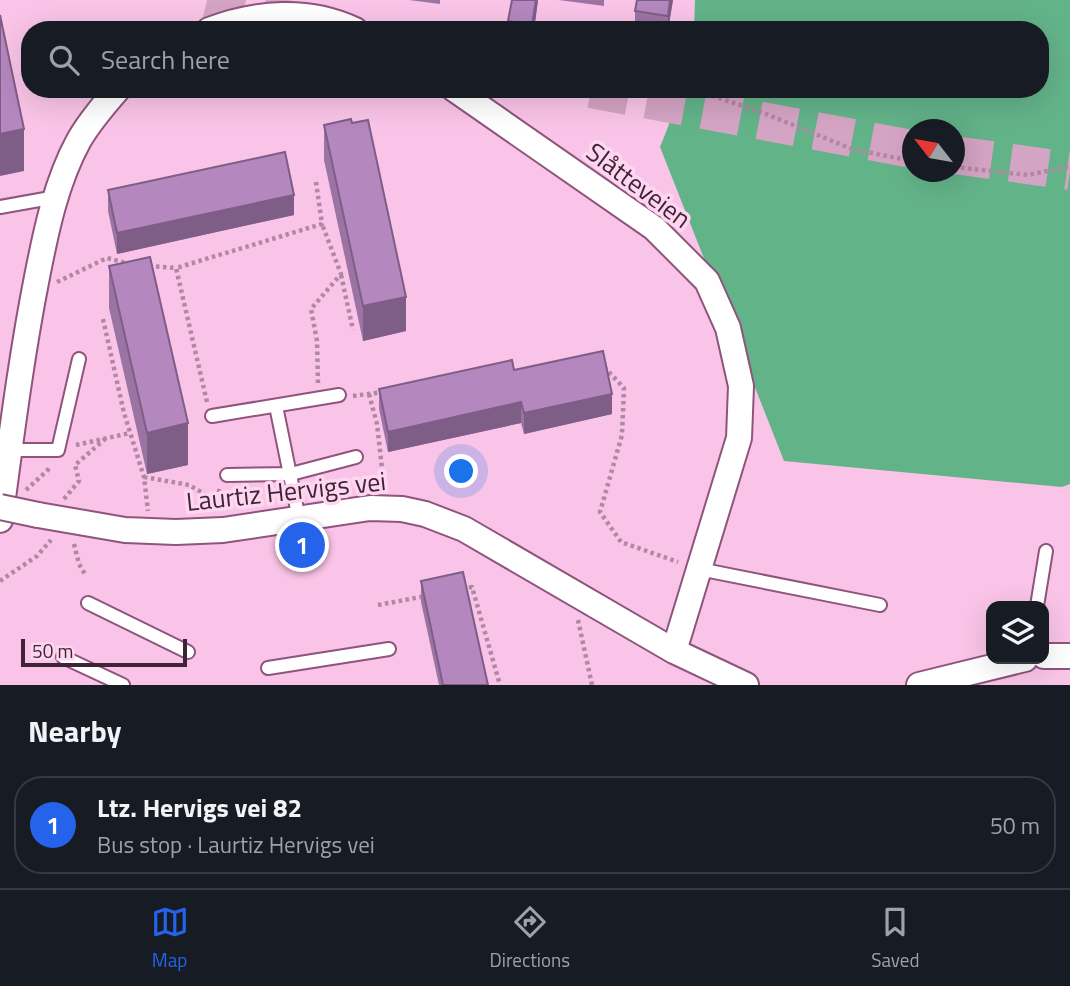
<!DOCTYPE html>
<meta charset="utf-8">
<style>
body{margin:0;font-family:"Titillium Web",sans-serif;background:#242831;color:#f1f3f6}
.controls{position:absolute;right:21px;bottom:21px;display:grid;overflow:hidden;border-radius:14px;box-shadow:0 7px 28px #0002}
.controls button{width:63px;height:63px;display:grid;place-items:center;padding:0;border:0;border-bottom:2px solid #363941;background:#171b24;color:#f1f3f6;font:35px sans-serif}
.compass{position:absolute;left:902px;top:119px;width:63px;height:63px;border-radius:50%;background:#171b24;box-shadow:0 7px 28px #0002;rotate:301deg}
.scale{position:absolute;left:21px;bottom:18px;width:166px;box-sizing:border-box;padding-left:7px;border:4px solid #3e2436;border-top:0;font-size:19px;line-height:24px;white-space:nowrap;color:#3e2436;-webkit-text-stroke:5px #ffd6f0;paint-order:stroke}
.you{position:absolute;left:462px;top:472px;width:24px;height:24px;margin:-18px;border:5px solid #fff;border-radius:50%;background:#1a73e8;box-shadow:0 0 0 10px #1a73e833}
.badge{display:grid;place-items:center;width:46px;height:46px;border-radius:50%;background:#2563eb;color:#fff;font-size:23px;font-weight:700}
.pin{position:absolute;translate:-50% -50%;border:4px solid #fff;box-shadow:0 2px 7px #0006}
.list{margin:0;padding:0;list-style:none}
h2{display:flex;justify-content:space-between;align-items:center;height:91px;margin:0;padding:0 28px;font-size:30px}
h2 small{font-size:23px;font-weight:400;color:#9ea1a6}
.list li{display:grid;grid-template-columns:46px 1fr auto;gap:21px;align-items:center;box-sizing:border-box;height:98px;margin:0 14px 14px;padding:0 14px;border:2px solid #363941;border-radius:28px}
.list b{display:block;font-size:26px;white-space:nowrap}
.list p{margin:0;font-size:23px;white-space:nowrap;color:#9ea1a6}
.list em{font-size:23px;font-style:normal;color:#9ea1a6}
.icon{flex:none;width:38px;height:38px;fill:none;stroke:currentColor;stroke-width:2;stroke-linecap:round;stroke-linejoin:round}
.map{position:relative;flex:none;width:1070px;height:685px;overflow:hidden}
.search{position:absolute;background:#171b24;box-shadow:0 7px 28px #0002;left:21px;right:21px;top:21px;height:77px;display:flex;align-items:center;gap:18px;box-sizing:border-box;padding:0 24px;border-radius:28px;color:#9ea1a6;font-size:26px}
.sheet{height:203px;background:#171b24}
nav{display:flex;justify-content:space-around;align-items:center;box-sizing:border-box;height:98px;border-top:2px solid #363941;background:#171b24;font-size:19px;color:#9ea1a6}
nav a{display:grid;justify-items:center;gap:4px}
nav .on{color:#2563eb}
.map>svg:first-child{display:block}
</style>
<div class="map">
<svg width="1070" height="685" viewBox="0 0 1070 685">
<rect width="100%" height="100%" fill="#f9c4e7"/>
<path fill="#63b389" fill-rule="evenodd" d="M695,0H1070V484L1062,487L784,461L660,147L683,89H1040V30H694ZM912,130H954V172H912Z"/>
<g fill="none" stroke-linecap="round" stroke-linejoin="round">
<path stroke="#d4a4c4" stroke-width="38" stroke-dasharray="38 19" stroke-linecap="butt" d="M207,0L290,20
M591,89L912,149
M954,155L1070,171"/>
<g stroke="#8e547c" stroke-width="16">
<path id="lane" d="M0,207L56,197
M276,406L299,519
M212,416L339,395
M10,450H58L79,359
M227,475L291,474L356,457
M699,569L880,605
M88,603L188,652
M1037,606L1046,551
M63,657L123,685
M268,668L389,649"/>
</g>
<g stroke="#8e547c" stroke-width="28">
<path id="street" d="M209,30C256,12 309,8 355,30
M454,89L654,228L707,281L728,328L741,386L739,438L674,651
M38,515L125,530L176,532L223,530L370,508L402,509L425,514L464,529L674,651L746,685
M0,520C11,439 21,358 37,277C46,231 56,182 79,140C90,121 104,105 118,89
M1044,656H1070
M919,685L1025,659"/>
</g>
<path stroke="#b287a4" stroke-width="4.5" stroke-dasharray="3.5 3.5" stroke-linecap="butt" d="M692,89L761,112L852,149L912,161
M954,167L1028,175L1070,166
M149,266L176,268
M341,275L353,330
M57,282L107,258L126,263
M103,319L124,413L144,477L148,511
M604,367L624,388L622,435L600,512L621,542L678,562
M318,383L317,341L311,309L341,274L322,224
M369,394L377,424L384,486
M353,396L383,392
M207,402L176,268L322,224L316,182
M76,445L130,433
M144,477L189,485L215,500L221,487
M26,490L50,468
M64,499L79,481L75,465L105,439
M74,544L79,564L86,576
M0,581L37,556L51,540
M462,589L472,587L500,685
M378,605L426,596
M578,620L592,685"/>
<use href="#lane" stroke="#fff" stroke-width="12"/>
<use href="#street" stroke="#fff" stroke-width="24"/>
<g stroke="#8e547c" stroke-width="28" stroke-linecap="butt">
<path id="street-bridge" d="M0,507L38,515"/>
</g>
<use href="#street-bridge" stroke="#fff" stroke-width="24"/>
</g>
<path fill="#9b74a4" d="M409,0H440V4Z
M538,0L534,30H508V21Z
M559,0H604V6Z
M673,0L668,30L635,25V11Z
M324,125L406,331L363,341L324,160Z
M108,190L294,215L117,254L108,211Z
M109,266L188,465L147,474L109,308Z
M514,370L612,414L524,434L521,423L388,452L379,409V389Z
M421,581L488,685H439L421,602Z"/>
<path fill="#7e5e86" d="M536,0H538L534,30H532Z
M670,0H673L668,30V16Z
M24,129V171L0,176V134Z
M294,195V215L117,254V233Z
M406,297V331L363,341V306Z
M612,394V414L524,434V413Z
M521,402V423L388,452V432Z
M188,423V465L147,474V433Z"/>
<path fill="#b487bf" stroke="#7e5e86" stroke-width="2" d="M512,0H536L532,25L508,21Z
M637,0H670L668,16L635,11Z
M0,15L24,129L0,134Z
M351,119L352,123L368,120L406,297L363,306L324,125Z
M285,152L294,195L117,233L108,190Z
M150,257L188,423L147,433L109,266Z
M603,351L612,394L524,413L521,402L388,432L379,389L512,360L514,370Z
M463,572L488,685H443L421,581Z"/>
<g text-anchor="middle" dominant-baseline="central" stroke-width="7" stroke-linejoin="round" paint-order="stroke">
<g font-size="26" fill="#3e2436" stroke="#ffd6f0">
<text transform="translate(639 185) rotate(37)">Slåtteveien</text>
<text transform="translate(286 491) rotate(-6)">Laurtiz Hervigs vei</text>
</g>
</g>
</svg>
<div class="controls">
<button><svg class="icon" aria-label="layers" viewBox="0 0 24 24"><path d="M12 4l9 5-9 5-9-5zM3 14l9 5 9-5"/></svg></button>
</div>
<svg class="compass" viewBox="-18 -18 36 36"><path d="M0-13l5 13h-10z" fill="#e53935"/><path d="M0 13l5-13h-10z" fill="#9ea1a6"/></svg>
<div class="scale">50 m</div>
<div class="you"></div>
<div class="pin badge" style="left:302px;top:545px">1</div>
<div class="search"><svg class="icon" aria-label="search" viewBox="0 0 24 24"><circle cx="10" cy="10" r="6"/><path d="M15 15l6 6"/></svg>Search here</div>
</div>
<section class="sheet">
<h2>Nearby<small></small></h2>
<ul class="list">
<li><span class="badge">1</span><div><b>Ltz. Hervigs vei 82</b><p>Bus stop · Laurtiz Hervigs vei</p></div><em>50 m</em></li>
</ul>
</section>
<nav>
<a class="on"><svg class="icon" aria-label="map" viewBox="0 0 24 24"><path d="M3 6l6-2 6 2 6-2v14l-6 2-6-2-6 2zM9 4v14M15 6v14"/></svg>Map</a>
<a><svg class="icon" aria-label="directions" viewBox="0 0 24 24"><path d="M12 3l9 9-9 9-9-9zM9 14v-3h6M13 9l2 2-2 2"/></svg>Directions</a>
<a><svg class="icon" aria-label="saved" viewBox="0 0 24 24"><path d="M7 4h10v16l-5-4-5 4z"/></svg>Saved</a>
</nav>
